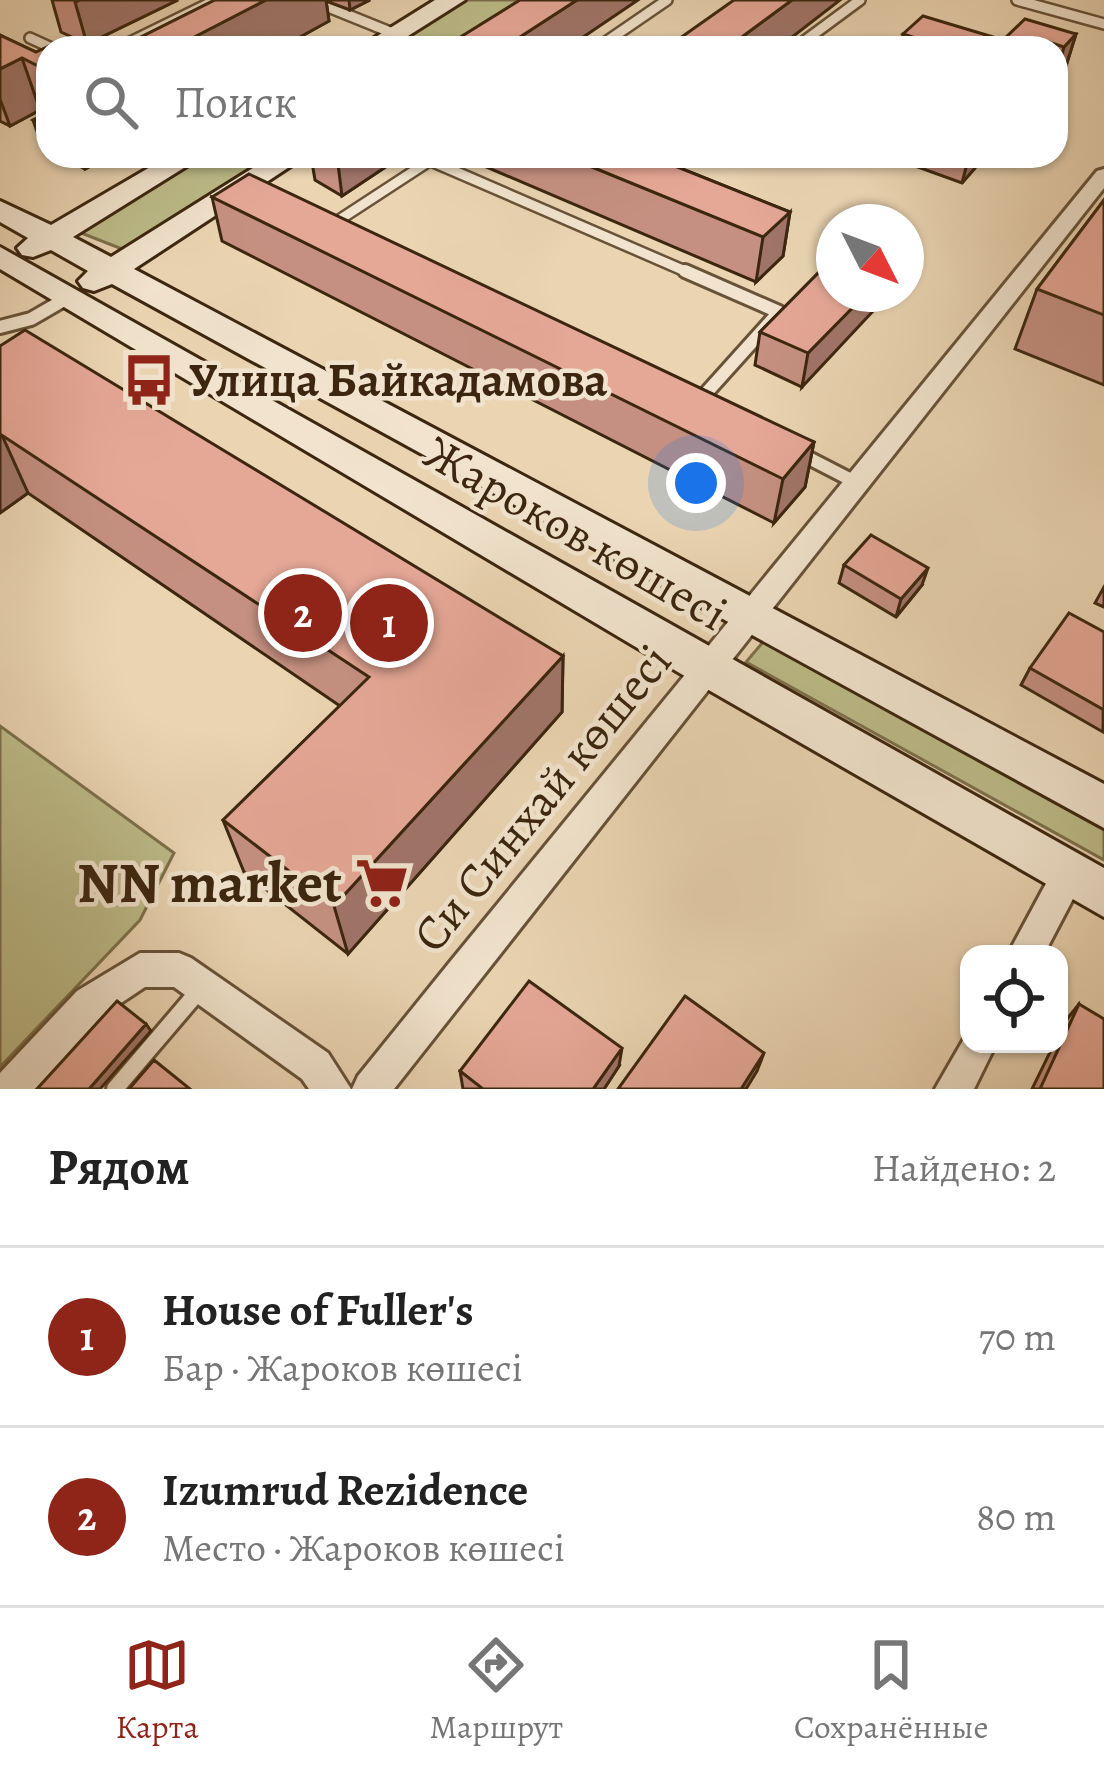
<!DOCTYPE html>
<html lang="ru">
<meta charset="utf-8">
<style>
body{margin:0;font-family:Alegreya,serif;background:#f6f6f6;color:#222}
.controls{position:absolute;right:36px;bottom:36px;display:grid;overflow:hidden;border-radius:24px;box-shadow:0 3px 9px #0004}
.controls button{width:108px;height:108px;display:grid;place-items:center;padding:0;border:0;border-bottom:3px solid #e0e0e0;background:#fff;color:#222;font:60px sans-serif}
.compass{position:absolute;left:816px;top:204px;width:108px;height:108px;border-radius:50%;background:#fff;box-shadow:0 3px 9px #0004;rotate:132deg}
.you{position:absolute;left:696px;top:483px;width:42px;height:42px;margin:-30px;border:9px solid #fff;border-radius:50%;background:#1a73e8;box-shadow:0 0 0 18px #1a73e833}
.badge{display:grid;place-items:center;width:78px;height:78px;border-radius:50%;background:#8f2418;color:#fff;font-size:39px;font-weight:700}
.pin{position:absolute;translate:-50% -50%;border:6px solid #fff;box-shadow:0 3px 12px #0006}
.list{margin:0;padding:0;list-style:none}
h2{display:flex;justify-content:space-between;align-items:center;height:156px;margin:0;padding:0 48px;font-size:51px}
h2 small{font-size:39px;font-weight:400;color:#767676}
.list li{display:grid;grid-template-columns:78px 1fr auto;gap:36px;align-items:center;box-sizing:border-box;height:180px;padding:0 48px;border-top:3px solid #e0e0e0}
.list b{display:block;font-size:45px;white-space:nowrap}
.list p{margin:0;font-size:39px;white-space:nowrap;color:#767676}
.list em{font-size:39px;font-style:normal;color:#767676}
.icon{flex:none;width:66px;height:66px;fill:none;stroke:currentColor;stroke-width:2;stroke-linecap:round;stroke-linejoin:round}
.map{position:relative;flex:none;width:1104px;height:1089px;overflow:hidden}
.search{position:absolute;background:#fff;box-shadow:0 3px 9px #0004;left:36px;right:36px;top:36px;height:132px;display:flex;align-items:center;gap:30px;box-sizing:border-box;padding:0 42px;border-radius:36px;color:#767676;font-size:45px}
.sheet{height:516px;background:#fff}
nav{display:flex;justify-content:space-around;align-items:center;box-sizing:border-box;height:168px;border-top:3px solid #e0e0e0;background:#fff;font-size:33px;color:#767676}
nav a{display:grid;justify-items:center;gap:6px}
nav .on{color:#8f2418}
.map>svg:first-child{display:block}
</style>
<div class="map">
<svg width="1104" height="1089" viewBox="0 0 1104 1089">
<rect width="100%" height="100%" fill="#ead4b2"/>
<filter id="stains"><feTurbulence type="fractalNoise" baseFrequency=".00167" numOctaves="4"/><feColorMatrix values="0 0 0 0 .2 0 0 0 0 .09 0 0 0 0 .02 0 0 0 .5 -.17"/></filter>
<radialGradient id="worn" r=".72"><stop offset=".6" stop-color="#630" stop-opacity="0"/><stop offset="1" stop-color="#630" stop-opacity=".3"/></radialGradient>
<path fill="#bcbb88" stroke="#7c704c" stroke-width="3" d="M461,0H520L443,48H380Z
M196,156H271L122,249L71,229Z
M764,641L1104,824V860L746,662Z
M0,726L174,853L140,920L0,1067Z"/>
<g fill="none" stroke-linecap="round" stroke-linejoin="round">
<g stroke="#685238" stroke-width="14">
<path id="lane-far2" d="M311,0L395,34
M1017,0L1104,24
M30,38L52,48
M118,48L216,0
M597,48L667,0
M795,48L860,0
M431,161L692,274
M339,220L437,156"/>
</g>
<g stroke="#685238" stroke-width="18">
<path id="lane-far1" d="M685,271L779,312L699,401
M0,327L31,319L69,297
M797,452L861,485"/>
</g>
<g stroke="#685238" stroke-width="22">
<path id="lane" d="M115,1089L202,987"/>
</g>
<g stroke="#685238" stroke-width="6">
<path id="street" d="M1104,169V188L394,1089H352L358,1076L450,962L1097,171Z
M1069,859L1081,863L1086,874L1044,954H1008L1057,863Z
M140,953H179L191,958L328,1053L351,1089H309L302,1079L174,987H145L103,1015L35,1089H0V1073L77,991Z
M969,1030V1044H996L974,1089H935Z"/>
</g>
<g stroke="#3c260f" stroke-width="6">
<path id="secondary" d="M435,0H465L389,48H358Z
M169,156H203L73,237L111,257L272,156H306L134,269L1104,784V828L112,284L94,291L83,288L78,281L88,271L51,250L33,257L22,255L17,248L28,238L0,222V201L51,225Z
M0,247L1104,868V917L693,681L0,269Z"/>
</g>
<use href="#lane-far2" stroke="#f1e3cd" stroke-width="9"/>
<use href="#lane-far1" stroke="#f1e3cd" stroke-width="12"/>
<use href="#lane" stroke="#f1e3cd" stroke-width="16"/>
<use href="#street" fill="#f1e3cd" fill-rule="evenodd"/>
<use href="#secondary" fill="#f1e3cd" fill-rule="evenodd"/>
</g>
<path fill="#c59081" stroke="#3c260f" stroke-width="3" d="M52,0H178L87,44L61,32Z
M215,0H370L350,10L326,1L329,21L280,48H119Z
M903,34L1003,40L1076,34L1066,66L1056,76V48H900Z
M0,35L36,52L48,48V149L42,146L33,120L46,114L40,110L10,126L0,121Z
M61,156H109L85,169Z
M311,156H402L342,196L315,180Z
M484,156H650L790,212L783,256L756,282L484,166Z
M905,156H979L975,168L962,183L904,162Z
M212,197L814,442L805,487L774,523L222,241Z
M1104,200V385L1015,349L1037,289Z
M834,257L802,387L755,365L760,332Z
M0,346L563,656L562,712L348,954L244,872L223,820L340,706L28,493L0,513Z
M844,565L922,585L896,617L839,583Z
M1104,587V607L1095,603Z
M1104,632L1103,732L1021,685L1030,668Z
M1079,1004L1104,1089H1032L1054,1044H1059V1032L1063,1024Z
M619,1066L604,1089H463L460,1071Z"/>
<path fill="#a07569" stroke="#3c260f" stroke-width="3" d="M80,0H178L87,44L75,2Z
M266,0H326L329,21L280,48H173Z
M349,0H370L350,10Z
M577,0H638L567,48H503Z
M792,0H840L778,48H727Z
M1076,34L1066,66L1056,76L1064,47Z
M22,58L40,110L10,126L0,99V69Z
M81,156H109L85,169Z
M337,156H402L342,196Z
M969,156H979L975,168L962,183Z
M790,212L783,256L756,282L763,237Z
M866,294H889L802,387L808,353Z
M1,433L28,493L0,513V434Z
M814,442L805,487L774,523L783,479Z
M928,568L922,585L896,617L901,599Z
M563,656L562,712L348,954L334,906Z
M146,1024L151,1031L100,1089H89Z
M622,1048L619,1066L604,1089H593Z
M764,1053L757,1071L746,1089H741Z"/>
<path fill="#e5a796" stroke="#3c260f" stroke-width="3" d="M215,0H266L173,48H119Z
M520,0H577L503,48H450L446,46Z
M734,0H792L727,48H666Z
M923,16L1003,40L1025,19L1076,34L1064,47L1042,40L1034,48H947L903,34Z
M0,35L36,52L60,41L74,48H48V71L22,58L0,69Z
M48,113V128L33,120Z
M565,156H650L790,212L763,237Z
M249,174L814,442L783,479L212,197Z
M1104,200V315L1037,289Z
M834,257V294H866L808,353L760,332Z
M25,330L563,656L334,906L223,820L369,677L0,434V346Z
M871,535L928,568L901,599L844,565Z
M1069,613L1104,632V710L1030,668Z
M529,981L622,1048L593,1089H483L460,1071Z
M685,996L764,1053L741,1089H618Z
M117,1001L146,1024L89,1089H37Z
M1079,1004L1104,1019V1089H1040Z
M154,1060L190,1089H129Z"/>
<defs>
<g id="bus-bare" transform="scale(4.14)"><path d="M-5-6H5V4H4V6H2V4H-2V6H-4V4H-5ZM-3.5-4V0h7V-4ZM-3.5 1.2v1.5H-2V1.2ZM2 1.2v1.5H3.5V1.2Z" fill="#8f2418" stroke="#f1e3cd" stroke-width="2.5" paint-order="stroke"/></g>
<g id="supermarket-bare" transform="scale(4.14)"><path d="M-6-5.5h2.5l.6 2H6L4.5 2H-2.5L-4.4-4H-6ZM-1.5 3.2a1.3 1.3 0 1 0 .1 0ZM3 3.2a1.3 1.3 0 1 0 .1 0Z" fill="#8f2418" stroke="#f1e3cd" stroke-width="2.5" paint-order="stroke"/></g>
</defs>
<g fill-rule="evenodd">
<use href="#bus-bare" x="149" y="380"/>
<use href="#supermarket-bare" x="382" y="883"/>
</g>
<g text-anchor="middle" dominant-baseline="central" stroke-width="9" stroke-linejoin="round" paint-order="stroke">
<g font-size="48" font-weight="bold" fill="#3c260f" stroke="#f1e3cd" text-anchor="start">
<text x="189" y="380">Улица Байкадамова</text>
</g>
<g font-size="48" fill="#3c260f" stroke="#f1e3cd">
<text transform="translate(576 533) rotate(30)">Жароков көшесі</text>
<text transform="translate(542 798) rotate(-51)">Си Синхай көшесі</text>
</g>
<g font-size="57" font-weight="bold" fill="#3c260f" stroke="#f1e3cd" text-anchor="end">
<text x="342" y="883">NN market</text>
</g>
</g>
<rect width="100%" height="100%" filter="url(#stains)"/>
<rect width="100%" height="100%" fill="url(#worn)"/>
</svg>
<div class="controls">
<button><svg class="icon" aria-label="locate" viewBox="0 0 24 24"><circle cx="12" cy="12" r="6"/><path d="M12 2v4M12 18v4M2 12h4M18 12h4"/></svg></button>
</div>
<svg class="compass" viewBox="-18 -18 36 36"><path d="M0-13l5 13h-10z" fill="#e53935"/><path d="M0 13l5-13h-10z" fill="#767676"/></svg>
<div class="you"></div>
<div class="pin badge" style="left:389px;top:623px">1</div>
<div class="pin badge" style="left:303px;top:613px">2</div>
<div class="search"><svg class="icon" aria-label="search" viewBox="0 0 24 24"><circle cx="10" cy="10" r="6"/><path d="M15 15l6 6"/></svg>Поиск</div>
</div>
<section class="sheet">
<h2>Рядом<small>Найдено: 2</small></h2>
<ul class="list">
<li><span class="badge">1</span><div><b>House of Fuller's</b><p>Бар · Жароков көшесі</p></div><em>70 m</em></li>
<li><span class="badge">2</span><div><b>Izumrud Rezidence</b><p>Место · Жароков көшесі</p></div><em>80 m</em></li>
</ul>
</section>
<nav>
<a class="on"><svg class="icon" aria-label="map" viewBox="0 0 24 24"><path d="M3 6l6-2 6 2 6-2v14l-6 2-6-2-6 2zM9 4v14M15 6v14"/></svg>Карта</a>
<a><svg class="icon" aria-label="directions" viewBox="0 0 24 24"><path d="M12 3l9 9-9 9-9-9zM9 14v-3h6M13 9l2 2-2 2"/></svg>Маршрут</a>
<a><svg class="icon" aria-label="saved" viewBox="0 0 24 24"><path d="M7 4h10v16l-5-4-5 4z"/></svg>Сохранённые</a>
</nav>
